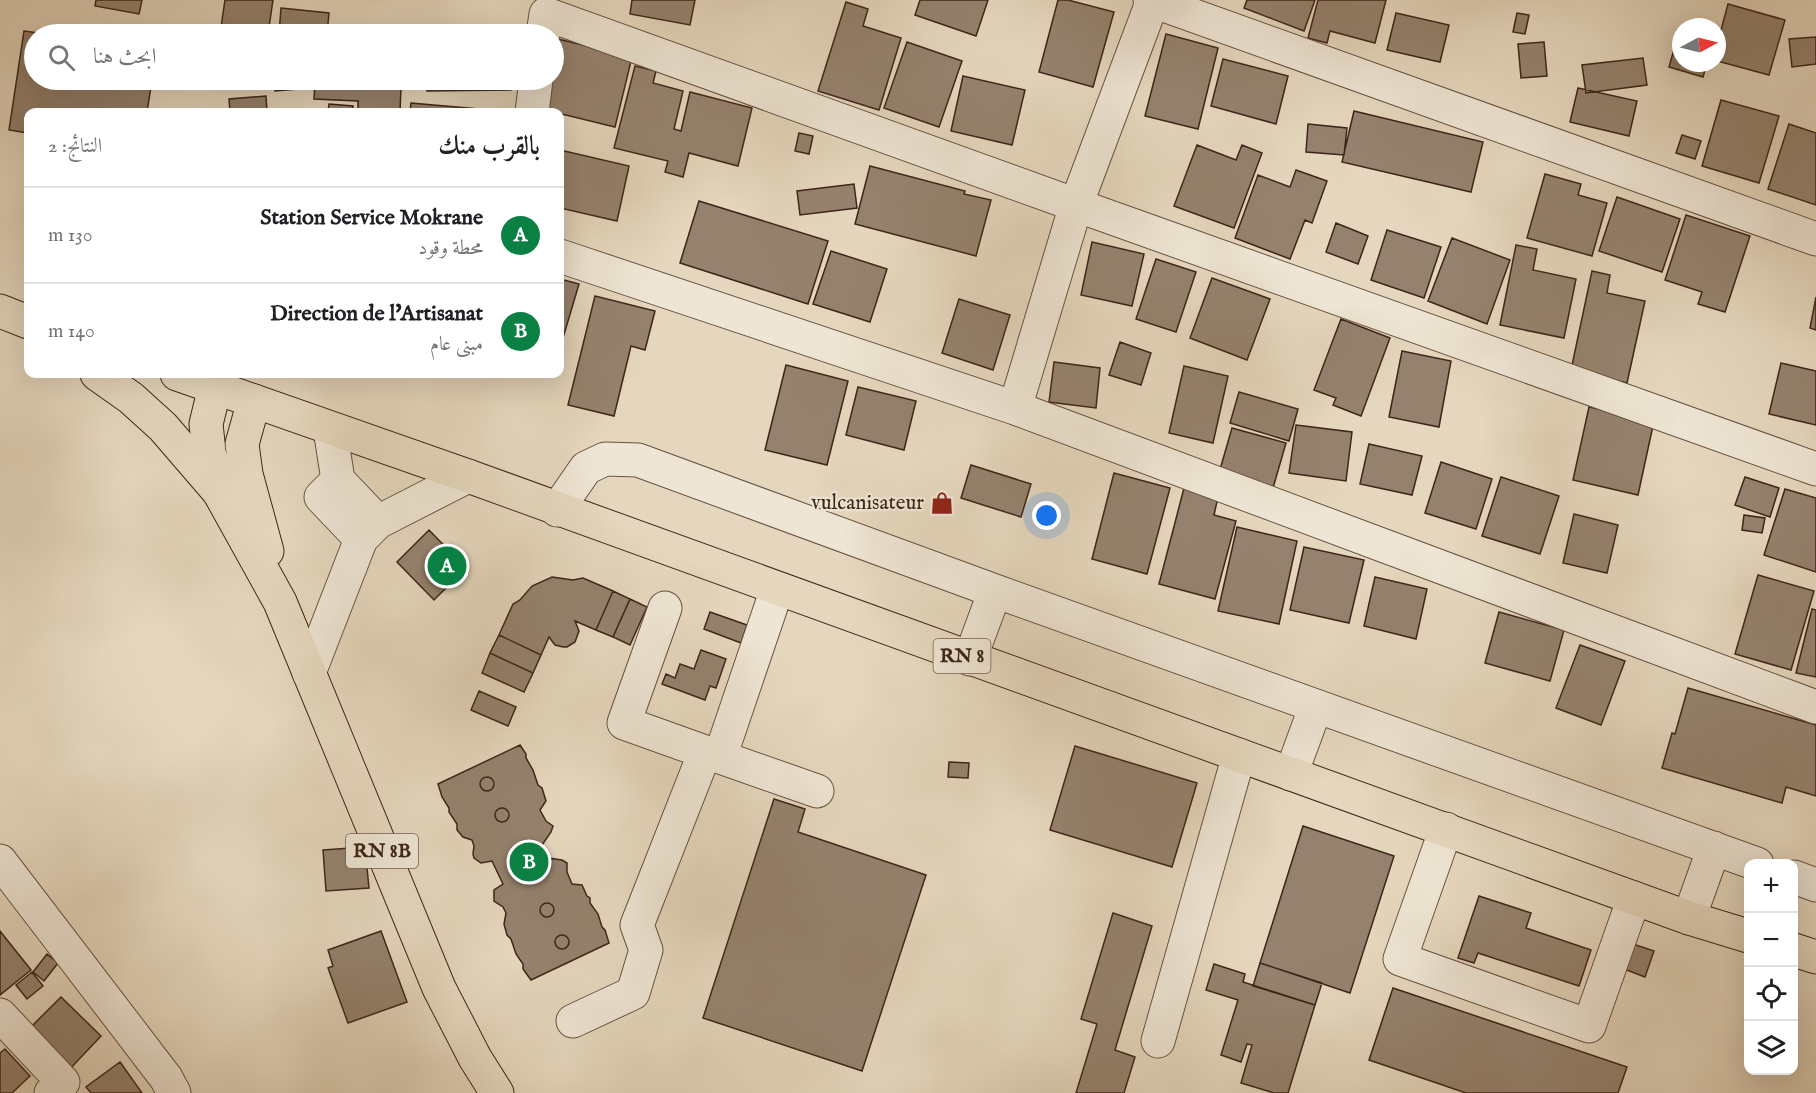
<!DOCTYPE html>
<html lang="ar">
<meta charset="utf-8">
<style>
body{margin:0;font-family:"IM FELL English",Amiri,serif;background:#f6f6f6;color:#202124;direction:rtl}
.controls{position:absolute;right:18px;bottom:18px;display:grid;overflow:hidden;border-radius:12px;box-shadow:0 6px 24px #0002}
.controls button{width:54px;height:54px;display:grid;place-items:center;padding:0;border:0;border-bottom:2px solid #e0e0e0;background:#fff;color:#202124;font:30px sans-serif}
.compass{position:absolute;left:1672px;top:18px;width:54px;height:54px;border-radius:50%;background:#fff;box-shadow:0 6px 24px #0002;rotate:83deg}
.you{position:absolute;left:1047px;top:516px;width:21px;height:21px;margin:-15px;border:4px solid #fff;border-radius:50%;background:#1a73e8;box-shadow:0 0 0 9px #1a73e833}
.badge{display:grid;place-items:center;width:39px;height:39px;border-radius:50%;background:#0b8043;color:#fff;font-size:20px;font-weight:700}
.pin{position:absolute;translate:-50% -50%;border:3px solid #fff;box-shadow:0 2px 6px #0006}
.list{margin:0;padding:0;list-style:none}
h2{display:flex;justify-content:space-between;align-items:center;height:78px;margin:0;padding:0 24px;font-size:26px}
h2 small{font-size:20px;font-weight:400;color:#757577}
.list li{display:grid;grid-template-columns:39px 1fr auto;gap:18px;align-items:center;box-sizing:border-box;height:96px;padding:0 24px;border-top:2px solid #e0e0e0}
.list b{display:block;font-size:22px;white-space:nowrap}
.list p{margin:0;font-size:20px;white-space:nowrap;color:#757577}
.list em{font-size:20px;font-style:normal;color:#757577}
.icon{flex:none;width:33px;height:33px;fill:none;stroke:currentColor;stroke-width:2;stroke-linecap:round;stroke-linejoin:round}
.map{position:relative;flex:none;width:1816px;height:1093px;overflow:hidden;direction:ltr}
.search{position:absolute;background:#fff;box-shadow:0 6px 24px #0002;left:24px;top:24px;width:540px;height:66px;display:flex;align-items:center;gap:15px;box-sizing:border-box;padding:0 21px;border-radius:33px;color:#757577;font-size:22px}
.panel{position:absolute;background:#fff;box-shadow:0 6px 24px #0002;left:24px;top:108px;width:540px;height:270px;border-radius:12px;direction:rtl}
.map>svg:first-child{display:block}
</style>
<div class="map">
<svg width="1816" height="1093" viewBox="0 0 1816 1093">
<rect width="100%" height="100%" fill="#e5d7bd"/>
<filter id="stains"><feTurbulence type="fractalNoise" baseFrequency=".00333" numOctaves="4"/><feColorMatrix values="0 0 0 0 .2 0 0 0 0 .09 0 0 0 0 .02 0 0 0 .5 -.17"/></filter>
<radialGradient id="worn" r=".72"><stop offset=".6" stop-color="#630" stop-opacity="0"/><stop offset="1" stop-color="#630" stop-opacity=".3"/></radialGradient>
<path fill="#95826e" stroke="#3e2519" stroke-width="1.5" d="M96,0H142L139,14L95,6Z
M225,0H273L268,34H220Z
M632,0H695L690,25L630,14Z
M920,0H988L976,36L915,15Z
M1058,0H1068L1114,12L1093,87L1039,72Z
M1247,0H1315L1304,31L1244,8Z
M1318,0H1386L1375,43L1330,31L1327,43L1308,38Z
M846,2L868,9L863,26L901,38L879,110L818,91Z
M1728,4L1785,20L1769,75L1717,61V45Z
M281,8L329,13L327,34H279Z
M1396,13L1449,25L1440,62L1387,50Z
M1517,13L1529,15L1525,34L1513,32Z
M24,31L46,34H34V80H152L147,112H28V133L9,130Z
M1166,34L1218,48L1198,129L1145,116Z
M1816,37V64L1792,67L1789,39Z
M558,39L632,57L615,127L541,109L548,80H554V56Z
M1677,39L1681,40V63H1707L1703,77L1669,67Z
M907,42L962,61L939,127L884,108Z
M1544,42L1547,76L1521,78L1518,44Z
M1643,58L1647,85L1586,93L1582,65Z
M1223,59L1288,76L1276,124L1211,106Z
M635,66L656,71L653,83L683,91L674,129L681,131L690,92L752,108L738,166L689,153L683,177L665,172L668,161L614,148Z
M963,76L1025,90L1012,145L951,131Z
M227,80H271L270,89L227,82Z
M274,80H309L310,88L275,91Z
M363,80H401V86L363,83Z
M426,80H511V90L427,91Z
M315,82L401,87L400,112H358V101L314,99Z
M1578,88L1637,101L1629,136L1570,122Z
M266,96L267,112H230L229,99Z
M1721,100L1779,116L1759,183L1702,166Z
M411,103L479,109V112H410Z
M329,104L353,106V112H328Z
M1354,111L1483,142L1471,192L1342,162Z
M1308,124L1347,128L1344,155L1306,152Z
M1789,124L1816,133V205L1768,189Z
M799,133L813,136L809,154L795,151Z
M1682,135L1701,141L1695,159L1676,153Z
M1197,145L1236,160L1242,145L1262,153L1234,228L1174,206Z
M560,150L629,166L617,221L560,208Z
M870,166L965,191L964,194L991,200L976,256L855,224Z
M1296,170L1327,181L1312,223L1305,220L1290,259L1235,238L1258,175L1290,187Z
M1545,174L1581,184L1578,195L1607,203L1592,256L1527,238Z
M854,184L857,208L800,215L797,191Z
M1617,197L1680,219L1662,272L1599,251Z
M699,201L828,241L808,304L680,263Z
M1686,215L1750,236L1725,312L1698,304L1702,292L1665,280Z
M1336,223L1368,236L1358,264L1326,252Z
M1387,230L1441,247L1424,298L1371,280Z
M1452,238L1510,260L1487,324L1428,301Z
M1092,242L1144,254L1132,306L1081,295Z
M1516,245L1537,249L1533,270L1576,279L1564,338L1500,325Z
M831,251L887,269L870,322L813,304Z
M1156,259L1196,272L1176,332L1136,319Z
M1592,271L1610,275L1607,293L1645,301L1627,383L1571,370Z
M1212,278L1270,299L1247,360L1190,338Z
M560,279L579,284L560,348Z
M595,296L655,311L645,350L631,346L614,416L568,405Z
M1816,297V330L1810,328Z
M959,299L1010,315L993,370L942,353Z
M1341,319L1390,338L1361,416L1333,405L1336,398L1314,390Z
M1120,342L1151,353L1141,385L1109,375Z
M1402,351L1451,361L1439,427L1389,417Z
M1054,362L1100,368L1096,408L1049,402Z
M1781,363L1816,371V425L1769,414Z
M786,365L848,381L827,465L765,450Z
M1184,366L1228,376L1213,443L1169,433Z
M858,387L916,401L904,450L846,435Z
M1239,392L1298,409L1289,441L1230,423Z
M1589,407L1654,421L1638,495L1573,480Z
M1296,425L1352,432L1346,481L1289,473Z
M1232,428L1286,443L1273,488L1219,473Z
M1369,444L1422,456L1412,495L1360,484Z
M1441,462L1492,479L1476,529L1425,513Z
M971,465L1031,484L1021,517L961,498Z
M1114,473L1170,488L1147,574L1092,559Z
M1501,477L1559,496L1540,554L1482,536Z
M1745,477L1779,488L1770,517L1735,505Z
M1184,488L1218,497L1214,515L1236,521L1215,599L1159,584Z
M1785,489L1816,498V572L1764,555Z
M1574,514L1618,525L1607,573L1563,563Z
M1744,515L1765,518L1762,533L1742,530Z
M1237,527L1297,541L1279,624L1218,611Z
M429,530L466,568L434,600L397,562Z
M1304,547L1364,560L1349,623L1290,610Z
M1758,575L1814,591L1791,670L1735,654Z
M552,577L573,580L583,578L613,591L596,630L575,621L579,631L575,642L567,647H563L555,645L549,637L541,655L499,635L513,604L520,600L532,586Z
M1375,577L1427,589L1416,639L1364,626Z
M613,591L630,599L613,637L596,630Z
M630,599L647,607L630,645L613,637Z
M1812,609L1816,610V677L1796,673Z
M710,612L747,625L741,643L704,629Z
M1499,612L1564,630L1550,681L1485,663Z
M499,635L541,655L533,673L490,653Z
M1580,645L1625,661L1601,725L1556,708Z
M701,650L726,659L716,688L710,686L705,700L662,684L666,674L675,678L680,664L694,669Z
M490,653L533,673L524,692L482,673Z
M1688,688L1816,725V796L1786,787L1782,803L1662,768L1672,733L1675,734Z
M479,691L516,707L508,726L471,710Z
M520,745L526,754V758L533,770L538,785L542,788L546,801L540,810L546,821L553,826L551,832L542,845L548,858L562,860L567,863V872L572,884L582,885L587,896L590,898V903L598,914L602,927L605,930L609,943L531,980L523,969V964L516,954L511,939L507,935L504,924L506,913L503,907L494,901V890L503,884L492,861L481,863L474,858L473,854L474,846L472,840L463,837L457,830V824L449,812V808L442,797L438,784Z
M1075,746L1197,783L1172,867L1050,830Z
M949,762L969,763L968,778L948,777Z
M480 784a7 7 0 1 1 14 0a7 7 0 1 1-14 0Z
M774,799L805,809L798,832L926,875L862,1071L703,1018Z
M495 815a7 7 0 1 1 14 0a7 7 0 1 1-14 0Z
M1303,826L1394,856L1350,993L1260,963Z
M365,847L369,888L326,891L323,850Z
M531,849L539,865L520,874L513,858Z
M1479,896L1531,913L1526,928L1591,950L1579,986L1478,953L1474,963L1458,958Z
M540 910a7 7 0 1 1 14 0a7 7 0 1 1-14 0Z
M1113,913L1152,926L1115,1050L1135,1057L1124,1093H1076L1097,1024L1081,1019Z
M0,931L31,970L0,995Z
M381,931L407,1002L348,1023L328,968L333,966L328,950Z
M555 942a7 7 0 1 1 14 0a7 7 0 1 1-14 0Z
M1633,944L1654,951L1645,977L1624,969Z
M47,954L58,963L44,981L33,972Z
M1260,963L1322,983L1315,1005L1253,986Z
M1214,964L1245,974L1243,982L1315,1005L1288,1093H1274L1241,1083L1252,1045L1247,1044L1241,1062L1221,1055L1238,1000L1206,990Z
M32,972L43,986L27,999L16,985Z
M1393,988L1627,1067L1618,1093H1466L1369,1060Z
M61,997L101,1036L68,1071L27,1031Z
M5,1049L30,1076L12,1093H0V1053Z
M120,1062L142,1093H91L86,1087Z"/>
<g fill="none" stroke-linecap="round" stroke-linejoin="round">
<g stroke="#685242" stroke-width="35">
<path id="minor" d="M1150,0L1816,239
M543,34L546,14L1076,205L1153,0
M532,112L536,80
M560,256L1015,408L1816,707
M1015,408L1076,205L1816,469
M338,480L321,497L361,539
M557,510L586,468L605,459L638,460L995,591L1757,864
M378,522L468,476
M665,608L624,723L705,752
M970,659L995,591
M309,673L361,539L378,522L338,480L330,429
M720,757L817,791
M1291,774L1316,706
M1446,829L1400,959L1589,1026L1634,898
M0,861L166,1078L174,1093
M1794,877L1816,885
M1689,918L1714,848
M0,1015L63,1082L51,1093
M573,1021L633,993L646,950L637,925L705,752L720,757L777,589
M1158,1041L1239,755"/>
</g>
<g stroke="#3e2519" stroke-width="35">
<path id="major" d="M215,387L206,424L209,452L219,492L280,602L439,988L475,1058L497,1093
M254,401L242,444L246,474L267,551"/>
</g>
<g stroke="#3e2519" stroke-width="35">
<path id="highway" d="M0,311L28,322
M97,374L131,398L163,427L219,492
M177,374L468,476L1689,918L1748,936
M1794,950L1816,957"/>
</g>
<use href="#minor" stroke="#eee5d4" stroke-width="33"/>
<use href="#major" stroke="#e5d7bd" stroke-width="33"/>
<use href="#highway" stroke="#e5d7bd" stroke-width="33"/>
</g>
<defs>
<g id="shop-bare" transform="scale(1.8)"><path d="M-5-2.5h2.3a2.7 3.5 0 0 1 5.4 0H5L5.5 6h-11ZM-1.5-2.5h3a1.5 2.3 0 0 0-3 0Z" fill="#8f2418" stroke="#eee5d4" stroke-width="2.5" paint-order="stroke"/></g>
</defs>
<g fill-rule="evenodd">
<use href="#shop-bare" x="942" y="503"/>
</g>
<g text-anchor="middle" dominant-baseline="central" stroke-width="4.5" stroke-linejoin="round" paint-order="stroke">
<g fill="#eee5d4" stroke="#735f51" stroke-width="1.5">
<rect x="933.5" y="639" width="57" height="34" rx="4.5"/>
<rect x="346" y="834" width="72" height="34" rx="4.5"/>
</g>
<g font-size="20" font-weight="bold" fill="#3e2519">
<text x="962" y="656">RN 8</text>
<text x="382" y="851">RN 8B</text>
</g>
<g font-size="21" fill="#3e2519" stroke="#eee5d4" text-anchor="end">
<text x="924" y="503">vulcanisateur</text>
</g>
</g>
<rect width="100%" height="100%" filter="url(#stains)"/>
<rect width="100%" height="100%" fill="url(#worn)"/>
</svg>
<div class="controls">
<button>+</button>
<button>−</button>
<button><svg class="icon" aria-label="locate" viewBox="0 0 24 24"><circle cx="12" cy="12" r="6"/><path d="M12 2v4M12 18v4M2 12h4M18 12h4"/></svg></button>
<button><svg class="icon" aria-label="layers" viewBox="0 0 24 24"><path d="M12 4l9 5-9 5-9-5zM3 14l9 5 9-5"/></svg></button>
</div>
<svg class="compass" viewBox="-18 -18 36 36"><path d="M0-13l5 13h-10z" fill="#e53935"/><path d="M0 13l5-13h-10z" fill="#757577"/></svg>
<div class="you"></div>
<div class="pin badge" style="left:447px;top:566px">A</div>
<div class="pin badge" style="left:529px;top:862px">B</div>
<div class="search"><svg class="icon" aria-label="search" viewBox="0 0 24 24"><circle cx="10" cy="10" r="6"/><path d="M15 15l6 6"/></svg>ابحث هنا</div>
<section class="panel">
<h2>بالقرب منك<small>النتائج: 2</small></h2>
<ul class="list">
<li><span class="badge">A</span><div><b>Station Service Mokrane</b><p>محطة وقود</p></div><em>130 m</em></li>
<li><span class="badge">B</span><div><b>Direction de l'Artisanat</b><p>مبنى عام</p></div><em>140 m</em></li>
</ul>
</section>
</div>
